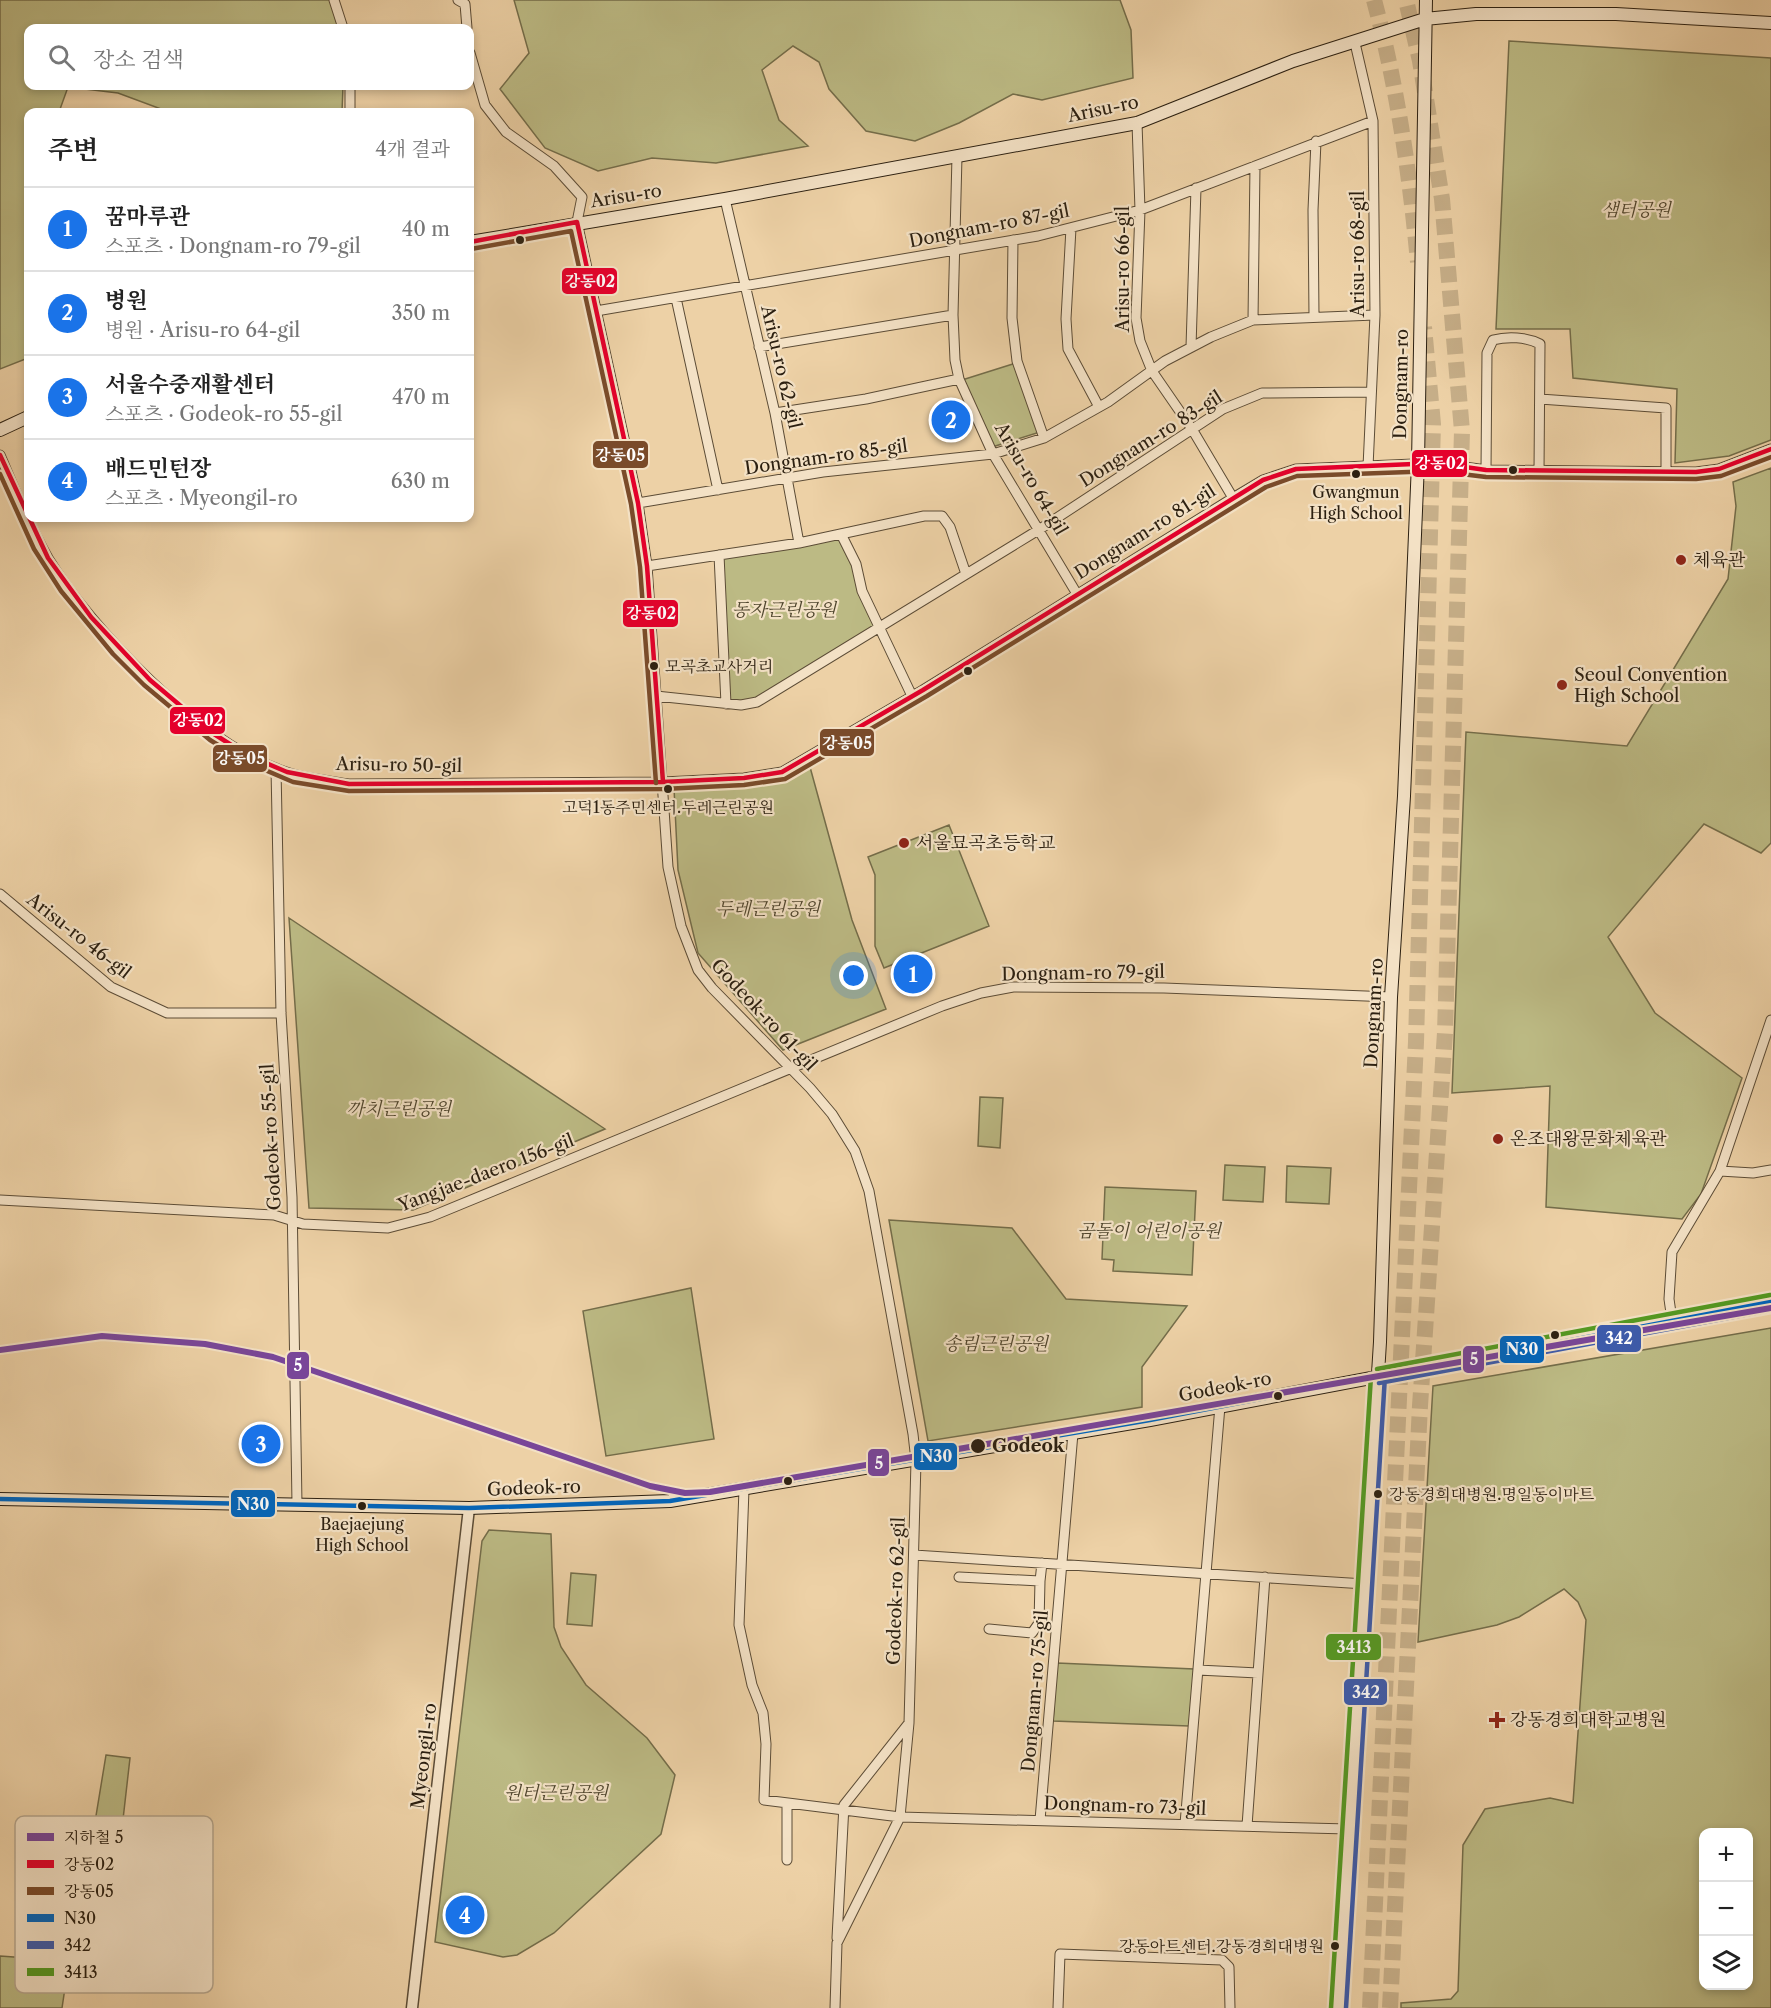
<!DOCTYPE html>
<html lang="ko">
<meta charset="utf-8">
<style>
body{margin:0;font-family:"Libre Caslon Text","Noto Serif KR",serif;background:#f6f6f6;color:#222}
.controls{position:absolute;right:18px;bottom:18px;display:grid;overflow:hidden;border-radius:12px;box-shadow:0 3px 9px #0003}
.controls button{width:54px;height:54px;display:grid;place-items:center;padding:0;border:0;border-bottom:2px solid #e0e0e0;background:#fff;color:#222;font:30px sans-serif}
.you{position:absolute;left:854px;top:976px;width:21px;height:21px;margin:-15px;border:4px solid #fff;border-radius:50%;background:#1a73e8;box-shadow:0 0 0 9px #1a73e833}
.badge{display:grid;place-items:center;width:39px;height:39px;border-radius:50%;background:#1a73e8;color:#fff;font-size:20px;font-weight:700}
.pin{position:absolute;translate:-50% -50%;border:3px solid #fff;box-shadow:0 2px 6px #0006}
.list{margin:0;padding:0;list-style:none}
h2{display:flex;justify-content:space-between;align-items:center;height:78px;margin:0;padding:0 24px;font-size:26px}
h2 small{font-size:20px;font-weight:400;color:#767676}
.list li{display:grid;grid-template-columns:39px 1fr auto;gap:18px;align-items:center;box-sizing:border-box;height:84px;padding:0 24px;border-top:2px solid #e0e0e0}
.list b{display:block;font-size:22px;white-space:nowrap}
.list p{margin:0;font-size:20px;white-space:nowrap;color:#767676}
.list em{font-size:20px;font-style:normal;color:#767676}
.icon{flex:none;width:33px;height:33px;fill:none;stroke:currentColor;stroke-width:2;stroke-linecap:round;stroke-linejoin:round}
.map{position:relative;flex:none;width:1771px;height:2008px;overflow:hidden}
.search{position:absolute;background:#fff;box-shadow:0 3px 9px #0003;left:24px;top:24px;width:450px;height:66px;display:flex;align-items:center;gap:15px;box-sizing:border-box;padding:0 21px;border-radius:12px;color:#767676;font-size:22px}
.panel{position:absolute;background:#fff;box-shadow:0 3px 9px #0003;left:24px;top:108px;width:450px;height:414px;border-radius:12px}
.map>svg:first-child{display:block}
</style>
<div class="map">
<svg width="1771" height="2008" viewBox="0 0 1771 2008">
<rect width="100%" height="100%" fill="#edd1a6"/>
<filter id="stains"><feTurbulence type="fractalNoise" baseFrequency=".00333" numOctaves="4"/><feColorMatrix values="0 0 0 0 .2 0 0 0 0 .09 0 0 0 0 .02 0 0 0 .5 -.17"/></filter>
<radialGradient id="worn" r=".72"><stop offset=".6" stop-color="#630" stop-opacity="0"/><stop offset="1" stop-color="#630" stop-opacity=".3"/></radialGradient>
<path fill="#bcba84" stroke="#746d4a" stroke-width="1.5" fill-rule="evenodd" d="M0,0H331L339,28H28V86H343L342,112H169L118,93L68,87L59,112H28V358L0,369Z
M514,0H1120L1131,30L1133,78L1042,100L1013,94L959,123L915,141L866,131L829,89L819,62L793,46L762,70L779,120L808,146L716,163L652,158L598,171L545,148L500,89L529,53Z
M1509,41L1771,58V440L1729,456L1675,463L1677,389L1573,378L1570,329H1496Z
M1016,363L1040,432L989,448L962,380Z
M1771,468V843L1761,853L1704,824L1608,937L1655,1013L1742,1078L1701,1194L1682,1219L1546,1207L1550,1086L1452,1093L1466,732L1627,746L1728,579L1736,506L1733,482Z
M841,534L880,628L757,702L726,704L719,555Z
M810,767L852,920L886,1009L783,1050L698,953L678,870L674,788L784,778Z
M949,825L989,926L884,968L875,946V875L868,857Z
M289,918L605,1129L413,1210L309,1208Z
M980,1097L1003,1098L1000,1148L978,1146Z
M1225,1165L1265,1167L1263,1202L1223,1200Z
M1287,1166L1331,1168L1329,1204L1286,1202Z
M1105,1187L1196,1191L1192,1275L1113,1271L1114,1260L1102,1259Z
M889,1220L1012,1228L1066,1299L1187,1306L1142,1367V1407L928,1441Z
M691,1288L714,1439L606,1456L583,1311Z
M1771,1328V2008H1401V2003L1451,1999L1458,1991L1463,1845L1485,1809L1550,1798L1573,1803L1586,1620L1578,1602L1564,1589L1519,1617L1497,1625L1418,1642L1433,1386ZM1704,1832H1748V1986H1704Z
M489,1530L551,1534L554,1627L561,1647L586,1685L647,1738L675,1775L661,1834L554,1933L517,1955L503,1957L435,1942L482,1541Z
M571,1573L596,1575L592,1626L567,1624Z
M1057,1663L1194,1669L1189,1726L1053,1721Z
M106,1755L130,1758L121,1837L93,1834Z
M0,1956L69,1961L62,2008H0Z"/>
<g fill="none" stroke-linecap="round" stroke-linejoin="round">
<path stroke="#c6ae88" stroke-width="16" stroke-dasharray="16 8" stroke-linecap="butt" d="M1374,0C1397,85 1410,175 1418,262
M1370,2008L1416,1042L1433,424L1424,327
M1390,2008L1420,1406L1445,1033L1462,431L1442,199L1420,61L1406,0"/>
<g stroke="#5c4c36" stroke-width="11">
<path id="minor" d="M334,0L343,28
M458,0L465,4L467,28
M1355,43L1373,121L1375,315L1368,467
M470,53L485,105L506,132L554,166L582,197L577,222L638,503L647,566L668,867L681,926L698,970L712,988L810,1088L832,1114L855,1151L869,1191L913,1434L916,1461L909,1723L900,1817L837,1943L835,2008
M350,112V86
M1137,123L1140,210L1136,318L1140,341L1152,371L1192,429L1233,498
M957,156L953,315L955,360L959,379L993,454L1077,594
M725,199L775,413L799,543
M1071,228L1066,319L1068,349L1099,407
M1013,240L1012,318L1017,361L1044,438
M676,298L718,490
M596,311L1038,236L1140,210L1373,121
M1314,316L1313,210L1316,141
M1253,320L1255,166
M759,347L953,315
M1191,347L1196,188
M1540,399L1666,408V472
M775,413L866,399L959,379
M0,455C15,490 29,525 48,558C92,630 198,740 278,769C301,778 325,780 349,784L663,782L744,778L782,772L923,690L1233,498L1263,480L1296,469L1437,463L1486,470L1696,472L1719,469L1771,449
M1486,470L1487,353L1493,340C1508,336 1526,337 1540,344L1539,471
M638,503L823,472L993,454L1044,438L1108,402L1165,361L1211,337L1253,320L1375,315
M841,534L856,564L862,591L912,696
M719,555L726,704
M647,566L799,543L924,516H942L950,527L966,574
M656,696L741,705L757,702L1040,529L1223,409L1262,393L1371,392
M276,769L281,1013L292,1197L297,1504
M0,894L111,987L167,1013H281
M1720,1171L1753,1173L1771,1170
M0,1200L274,1215L303,1224L388,1228L430,1217L942,1006L981,993L1013,987L1164,988L1391,997
M1672,1320L1669,1299L1672,1252L1720,1171L1771,1020
M744,1489L739,1625L752,1685L763,1713L766,1744L764,1800L900,1817L1348,1829
M914,1555L1365,1584
M959,1577L1040,1581L1042,1563
M989,1629L1032,1633L1039,1623L1040,1581
M1198,1670L1258,1673
M787,1804V1860
M1040,1820L1073,1433
M1185,1824L1220,1406
M1247,1826L1265,1577
M837,1938L844,1805L909,1723
M1058,2008L1060,1954L1222,1960L1229,1967L1230,2008"/>
</g>
<g stroke="#5c4c36" stroke-width="13">
<path id="tertiary" d="M412,2008L469,1508"/>
</g>
<g stroke="#2c2011" stroke-width="14">
<path id="secondary" d="M470,242L725,199L1137,123L1293,61L1425,19L1476,14H1616L1771,23
M0,430L28,417
M0,1499L469,1508L670,1501L1150,1420L1771,1302
M1338,2008L1380,1342L1391,997L1404,796L1418,463L1426,0"/>
</g>
<use href="#minor" stroke="#f3e1c5" stroke-width="9"/>
<use href="#tertiary" stroke="#f3e1c5" stroke-width="10"/>
<use href="#secondary" stroke="#f3e1c5" stroke-width="12"/>
<g stroke="#f3e1c5" stroke-width="9">
<path id="bus-1" d="M470,242L577,222L638,503L647,566L663,782
M0,455L48,558L91,617L150,680L214,734L247,755L287,772L349,784L663,782L744,778L782,772L923,690L1263,480L1296,469L1437,463L1486,470L1696,472L1719,469L1771,449"/>
</g>
<g stroke="#f3e1c5" stroke-width="9">
<path id="bus-2" d="M471,249L571,231L631,504L640,567L656,783
M0,474L34,549L61,591L113,654L144,685L210,740L244,761L293,782L349,791L663,789L744,785L785,779L927,696L1266,487L1297,476L1437,471L1486,477L1696,479L1721,476L1771,457"/>
</g>
<g stroke="#f3e1c5" stroke-width="9">
<path id="bus-3" d="M0,1499L469,1508L670,1501L1150,1420L1771,1302"/>
</g>
<g stroke="#f3e1c5" stroke-width="9">
<path id="bus-4" d="M1379,1383L1771,1310
M1346,2008L1385,1376"/>
</g>
<g stroke="#f3e1c5" stroke-width="9">
<path id="bus-5" d="M1377,1369L1770,1295
M1331,2008L1371,1376"/>
</g>
<use href="#bus-1" stroke="#e4002b" stroke-width="4.5"/>
<use href="#bus-2" stroke="#7a4b2a" stroke-width="4.5"/>
<use href="#bus-3" stroke="#0065bd" stroke-width="4.5"/>
<use href="#bus-4" stroke="#3d5bab" stroke-width="4.5"/>
<use href="#bus-5" stroke="#549a22" stroke-width="4.5"/>
<g stroke="#f3e1c5" stroke-width="10">
<path id="metro-1" d="M0,1350L102,1336L205,1344L273,1357L650,1486L685,1493L710,1492L1771,1308"/>
</g>
<use href="#metro-1" stroke="#794698" stroke-width="6"/>
</g>
<g fill="#2c2011" stroke="#f3e1c5" stroke-width="2">
<circle cx="520" cy="240" r="5"/>
<circle cx="1513" cy="470" r="5"/>
<circle cx="1356" cy="474" r="5"/>
<circle cx="654" cy="666" r="5"/>
<circle cx="968" cy="671" r="5"/>
<circle cx="668" cy="789" r="5"/>
<circle cx="1555" cy="1335" r="5"/>
<circle cx="1278" cy="1396" r="5"/>
<circle cx="978" cy="1446" r="8"/>
<circle cx="788" cy="1481" r="5"/>
<circle cx="1378" cy="1494" r="5"/>
<circle cx="362" cy="1506" r="5"/>
<circle cx="1335" cy="1946" r="5"/>
</g>
<g fill="#8f2418" stroke="#f3e1c5" stroke-width="2">
<circle cx="1681" cy="560" r="6"/>
<circle cx="1562" cy="685" r="6"/>
<circle cx="904" cy="843" r="6"/>
<circle cx="1498" cy="1139" r="6"/>
<path d="M1494 1711h6v6h6v6h-6v6h-6v-6h-6v-6h6z"/>
</g>
<g text-anchor="middle" dominant-baseline="central" stroke-width="4.5" stroke-linejoin="round" paint-order="stroke">
<g font-size="16" fill="#2c2011" stroke="#f3e1c5">
<text x="1356" y="492">Gwangmun<tspan x="1356" dy="21">High School</tspan></text>
<text x="665" y="666" text-anchor="start">모곡초교사거리</text>
<text x="668" y="807">고덕1동주민센터.두레근린공원</text>
<text x="1389" y="1494" text-anchor="start">강동경희대병원.명일동이마트</text>
<text x="362" y="1524">Baejaejung<tspan x="362" dy="21">High School</tspan></text>
<text x="1324" y="1946" text-anchor="end">강동아트센터.강동경희대병원</text>
</g>
<g font-size="18" fill="#2c2011" stroke="#f3e1c5">
<text transform="translate(1103 109) rotate(-12)">Arisu-ro</text>
<text transform="translate(626 196) rotate(-9)">Arisu-ro</text>
<text transform="translate(989 226) rotate(-11)">Dongnam-ro 87-gil</text>
<text transform="translate(1358 254) rotate(-90)">Arisu-ro 68-gil</text>
<text transform="translate(1123 269) rotate(-90)">Arisu-ro 66-gil</text>
<text transform="translate(781 367) rotate(77)">Arisu-ro 62-gil</text>
<text transform="translate(1401 384) rotate(-89)">Dongnam-ro</text>
<text transform="translate(1151 439) rotate(-32)">Dongnam-ro 83-gil</text>
<text transform="translate(826 457) rotate(-8)">Dongnam-ro 85-gil</text>
<text transform="translate(1031 479) rotate(60)">Arisu-ro 64-gil</text>
<text transform="translate(1145 532) rotate(-32)">Dongnam-ro 81-gil</text>
<text transform="translate(399 765) rotate(1)">Arisu-ro 50-gil</text>
<text transform="translate(79 936) rotate(38)">Arisu-ro 46-gil</text>
<text transform="translate(1083 973) rotate(-1)">Dongnam-ro 79-gil</text>
<text transform="translate(1374 1013) rotate(-87)">Dongnam-ro</text>
<text transform="translate(764 1015) rotate(47)">Godeok-ro 61-gil</text>
<text transform="translate(271 1137) rotate(-93)">Godeok-ro 55-gil</text>
<text transform="translate(486 1173) rotate(-21)">Yangjae-daero 156-gil</text>
<text transform="translate(1225 1387) rotate(-11)">Godeok-ro</text>
<text transform="translate(534 1488) rotate(-2)">Godeok-ro</text>
<text transform="translate(896 1591) rotate(-88)">Godeok-ro 62-gil</text>
<text transform="translate(1035 1691) rotate(-85)">Dongnam-ro 75-gil</text>
<text transform="translate(424 1756) rotate(-83)">Myeongil-ro</text>
<text transform="translate(1125 1806) rotate(2)">Dongnam-ro 73-gil</text>
</g>
<g font-size="18" font-style="italic" fill="#50462e" stroke="#f3e1c5">
<text x="1636" y="210">샘터공원</text>
<text x="784" y="610">동자근린공원</text>
<text x="768" y="909">두레근린공원</text>
<text x="399" y="1109">까치근린공원</text>
<text x="1149" y="1231">곰돌이 어린이공원</text>
<text x="996" y="1344">송림근린공원</text>
<text x="556" y="1793">원터근린공원</text>
</g>
<g font-size="18" fill="#2c2011" stroke="#f3e1c5" text-anchor="start">
<text x="1693" y="560">체육관</text>
<text x="1574" y="675">Seoul Convention<tspan x="1574" dy="21">High School</tspan></text>
<text x="916" y="843">서울묘곡초등학교</text>
<text x="1510" y="1139">온조대왕문화체육관</text>
<text x="1510" y="1720">강동경희대학교병원</text>
</g>
<g font-size="18" font-weight="bold" fill="#2c2011" stroke="#f3e1c5" text-anchor="start">
<text x="992" y="1446">Godeok</text>
</g>
</g>
<rect x="15" y="1816" width="198" height="177" rx="9" fill="#f3e1c5" stroke="#b7a78f" stroke-width="1.5"/>
<rect x="27" y="1833" width="27" height="8" fill="#794698"/>
<rect x="27" y="1860" width="27" height="8" fill="#e4002b"/>
<rect x="27" y="1887" width="27" height="8" fill="#7a4b2a"/>
<rect x="27" y="1914" width="27" height="8" fill="#0065bd"/>
<rect x="27" y="1941" width="27" height="8" fill="#3d5bab"/>
<rect x="27" y="1968" width="27" height="8" fill="#549a22"/>
<g font-size="16" fill="#2c2011">
<text x="64" y="1843">지하철 5</text>
<text x="64" y="1870">강동02</text>
<text x="64" y="1897">강동05</text>
<text x="64" y="1924">N30</text>
<text x="64" y="1951">342</text>
<text x="64" y="1978">3413</text>
</g>
<g stroke="#f3e1c5" stroke-width="2">
<rect x="561" y="267" width="57" height="28" rx="6" fill="#e4002b"/>
<rect x="592" y="440" width="57" height="29" rx="6" fill="#7a4b2a"/>
<rect x="1411" y="449" width="57" height="29" rx="6" fill="#e4002b"/>
<rect x="622" y="599" width="57" height="29" rx="6" fill="#e4002b"/>
<rect x="169" y="706" width="57" height="29" rx="6" fill="#e4002b"/>
<rect x="819" y="728" width="56" height="29" rx="6" fill="#7a4b2a"/>
<rect x="212" y="744" width="56" height="29" rx="6" fill="#7a4b2a"/>
<rect x="1596" y="1324" width="46" height="29" rx="6" fill="#3d5bab"/>
<rect x="1499" y="1335" width="46" height="29" rx="6" fill="#0065bd"/>
<rect x="1462" y="1345" width="23" height="29" rx="6" fill="#794698"/>
<rect x="286" y="1351" width="24" height="29" rx="6" fill="#794698"/>
<rect x="913" y="1442" width="45" height="29" rx="6" fill="#0065bd"/>
<rect x="867" y="1448" width="23" height="29" rx="6" fill="#794698"/>
<rect x="230" y="1489" width="46" height="29" rx="6" fill="#0065bd"/>
<rect x="1325" y="1633" width="57" height="28" rx="6" fill="#549a22"/>
<rect x="1343" y="1678" width="45" height="28" rx="6" fill="#3d5bab"/>
</g>
<g font-size="16" text-anchor="middle" font-weight="bold" fill="#fff">
<text x="590" y="287">강동02</text>
<text x="620" y="461">강동05</text>
<text x="1440" y="469">강동02</text>
<text x="651" y="619">강동02</text>
<text x="198" y="726">강동02</text>
<text x="847" y="749">강동05</text>
<text x="240" y="764">강동05</text>
<text x="1619" y="1344">342</text>
<text x="1522" y="1355">N30</text>
<text x="1474" y="1365">5</text>
<text x="298" y="1371">5</text>
<text x="936" y="1462">N30</text>
<text x="879" y="1469">5</text>
<text x="253" y="1510">N30</text>
<text x="1354" y="1653">3413</text>
<text x="1366" y="1698">342</text>
</g>
<rect width="100%" height="100%" filter="url(#stains)"/>
<rect width="100%" height="100%" fill="url(#worn)"/>
</svg>
<div class="controls">
<button>+</button>
<button>−</button>
<button><svg class="icon" aria-label="layers" viewBox="0 0 24 24"><path d="M12 4l9 5-9 5-9-5zM3 14l9 5 9-5"/></svg></button>
</div>
<div class="you"></div>
<div class="pin badge" style="left:913px;top:974px">1</div>
<div class="pin badge" style="left:951px;top:420px">2</div>
<div class="pin badge" style="left:261px;top:1444px">3</div>
<div class="pin badge" style="left:465px;top:1915px">4</div>
<div class="search"><svg class="icon" aria-label="search" viewBox="0 0 24 24"><circle cx="10" cy="10" r="6"/><path d="M15 15l6 6"/></svg>장소 검색</div>
<section class="panel">
<h2>주변<small>4개 결과</small></h2>
<ul class="list">
<li><span class="badge">1</span><div><b>꿈마루관</b><p>스포츠 · Dongnam-ro 79-gil</p></div><em>40 m</em></li>
<li><span class="badge">2</span><div><b>병원</b><p>병원 · Arisu-ro 64-gil</p></div><em>350 m</em></li>
<li><span class="badge">3</span><div><b>서울수중재활센터</b><p>스포츠 · Godeok-ro 55-gil</p></div><em>470 m</em></li>
<li><span class="badge">4</span><div><b>배드민턴장</b><p>스포츠 · Myeongil-ro</p></div><em>630 m</em></li>
</ul>
</section>
</div>
